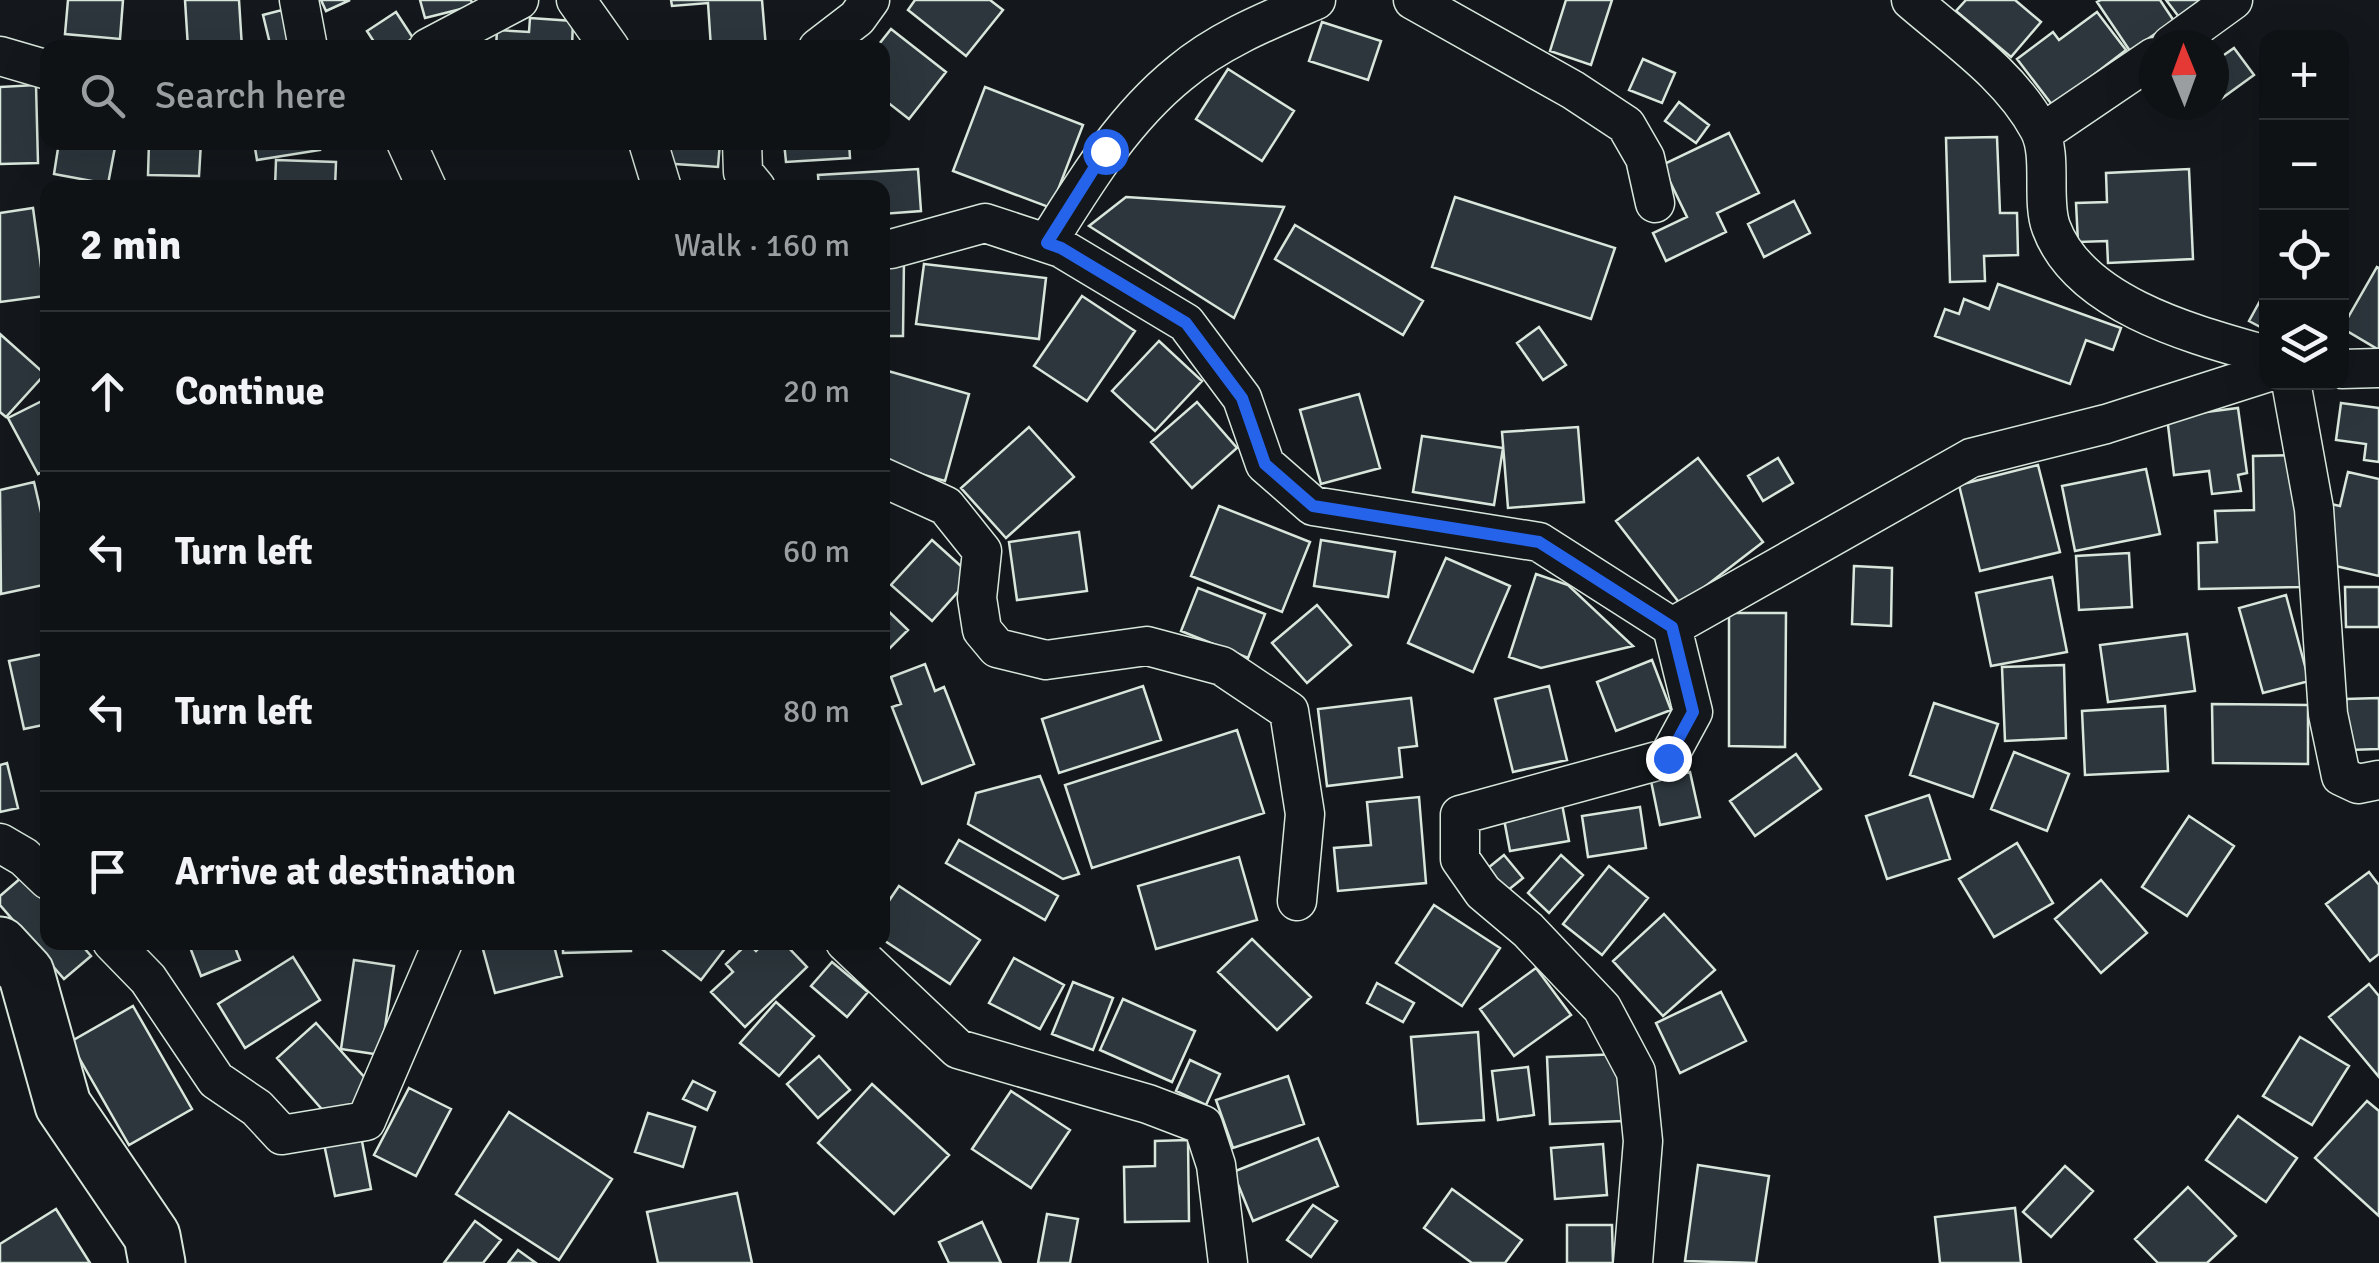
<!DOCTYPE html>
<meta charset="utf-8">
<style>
body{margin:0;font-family:Signika,sans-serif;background:#1d2022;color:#f1f3f6}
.controls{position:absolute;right:30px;top:30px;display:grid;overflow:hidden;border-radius:20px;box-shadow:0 10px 40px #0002}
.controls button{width:90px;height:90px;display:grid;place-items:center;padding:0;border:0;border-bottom:2px solid #2f3234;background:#0f1215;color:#f1f3f6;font:50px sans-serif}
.compass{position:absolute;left:2139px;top:30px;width:90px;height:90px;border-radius:50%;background:#0f1215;box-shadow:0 10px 40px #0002;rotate:359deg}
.stop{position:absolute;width:30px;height:30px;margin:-22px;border:8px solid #2563eb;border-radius:50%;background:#fff}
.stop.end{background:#2563eb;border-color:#fff;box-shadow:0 2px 10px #0008}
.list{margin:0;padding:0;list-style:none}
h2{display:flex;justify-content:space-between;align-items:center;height:130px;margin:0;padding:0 40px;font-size:42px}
h2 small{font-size:32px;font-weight:400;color:#9b9ea0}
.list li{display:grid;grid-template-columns:65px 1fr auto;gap:30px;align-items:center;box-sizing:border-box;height:160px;padding:0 40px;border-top:2px solid #2f3234}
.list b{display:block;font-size:38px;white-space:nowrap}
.list em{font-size:32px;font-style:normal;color:#9b9ea0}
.icon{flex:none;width:55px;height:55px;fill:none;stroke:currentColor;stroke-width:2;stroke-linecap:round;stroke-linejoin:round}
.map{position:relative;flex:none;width:2379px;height:1263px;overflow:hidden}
.search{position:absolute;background:#0f1215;box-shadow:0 10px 40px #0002;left:40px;top:40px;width:850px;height:110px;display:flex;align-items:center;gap:25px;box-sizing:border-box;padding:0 35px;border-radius:20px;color:#9b9ea0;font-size:38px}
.panel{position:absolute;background:#0f1215;box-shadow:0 10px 40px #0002;left:40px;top:180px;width:850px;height:770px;border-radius:20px}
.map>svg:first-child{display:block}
</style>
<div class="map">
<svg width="2379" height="1263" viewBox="0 0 2379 1263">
<rect width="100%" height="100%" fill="#14181c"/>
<path fill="#2c363c" stroke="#d8e6dc" stroke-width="2.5" d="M68,0H123L120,39L65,34Z
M185,0H239L242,48H188Z
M321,0H350L326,11Z
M420,0H471L473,6L425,18Z
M671,0H762L766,48H711L708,3L672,6Z
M915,0H990L1003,10L966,56L908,10Z
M1566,0H1612L1591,65L1550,51Z
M1966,0H2015L2041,22L2011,57L1956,11Z
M2101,0H2160L2174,21L2130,51L2097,2Z
M2166,0H2209L2182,21Z
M282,10L292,48H271L263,15Z
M396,12L413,38L398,48H378L367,31Z
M2097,12L2126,50L2053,106L2017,59L2053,32L2059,40Z
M530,18L573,21L572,47L496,48L497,30L529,32Z
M1322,22L1381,41L1368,80L1309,61Z
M891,29L946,72L909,119L882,98V48H876Z
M2234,48L2254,75L2214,104V62Z
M1643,59L1675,73L1662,103L1629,90Z
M1228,69L1294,111L1262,161L1196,119Z
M36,85L38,163L0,164V87Z
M985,87L1083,125L1051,208L953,171Z
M1679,102L1709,125L1696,143L1665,121Z
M1729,133L1759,193L1717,213L1726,232L1666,261L1653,233L1687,217L1662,165Z
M1997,137L2000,213H2017L2018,255L1984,256L1985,281L1950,282L1946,138Z
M59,142H116L108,184L54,174Z
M149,142H201L199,176L148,175Z
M254,142H319L320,150L257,160Z
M663,142H720L718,167L661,163Z
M784,142H849L850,158L786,162Z
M276,160L336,162L335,188H275Z
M918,169L921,211L882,214V188H819L818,175Z
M2189,169L2193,259L2108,263L2107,241L2078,242L2076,203L2107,202L2106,173Z
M1126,197L1284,207L1234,318L1089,226Z
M1455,197L1615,248L1591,319L1432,267Z
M1794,201L1810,233L1764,257L1748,224Z
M33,208L45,296L0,302V213Z
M1295,225L1423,301L1403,335L1275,259Z
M882,260H904L903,336H882Z
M924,264L1046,278L1039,339L916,324Z
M2377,267L2379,268V350L2342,328Z
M1998,284L2121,328L2113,350L2086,340L2070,384L1935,336L1945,309L1959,314L1964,299L1989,309Z
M2266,290V330L2249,321Z
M1082,296L1135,331L1087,401L1034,366Z
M1539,327L1566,365L1543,380L1517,343Z
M0,334L45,374L6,417L0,412Z
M1159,341L1202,381L1155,431L1112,391Z
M888,371L969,394L945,481L882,463V389Z
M1359,394L1380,468L1321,484L1300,410Z
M48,398V469L38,474L8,418Z
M1197,402L1237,448L1192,488L1151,442Z
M2341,403L2379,408V462L2364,460L2366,444L2336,440Z
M2238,408L2247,473L2238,475L2241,491L2212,494L2209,471L2174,475L2167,417Z
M1029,427L1074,477L1006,538L961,488Z
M1578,427L1584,502L1508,508L1502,432Z
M1422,436L1503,448L1494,505L1413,492Z
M2299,455L2302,587L2199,589L2198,543L2217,542L2215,511L2254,510L2253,456Z
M1698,458L1763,542L1681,605L1616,521Z
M1778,458L1793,483L1763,501L1748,476Z
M2038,465L2060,552L1980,571L1959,485Z
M2146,469L2160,534L2075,551L2062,486Z
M2348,472L2379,479V576L2327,564L2334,530L2326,529L2331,504L2340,506Z
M34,482L48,542V584L1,594L0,490Z
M1219,506L1310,542L1282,612L1191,576Z
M1079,532L1087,591L1017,600L1009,542Z
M932,540L972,576L932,621L891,585Z
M1321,540L1395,552L1388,597L1314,586Z
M2129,553L2132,607L2079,610L2076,556Z
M1446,558L1510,586L1473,672L1408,643Z
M1854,566L1892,568L1891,626L1852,624Z
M1536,574L1568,585L1633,646L1541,668L1509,657Z
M2052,577L2067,652L1991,666L1976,593Z
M2345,587H2379V627H2346Z
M1198,588L1265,614L1248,658L1181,631Z
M2286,595L2309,681L2263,693L2239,608Z
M882,605L908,630L882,656Z
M1317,605L1351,645L1307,683L1272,643Z
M1729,613H1786L1785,747L1729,746Z
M2187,634L2195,691L2108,702L2100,645Z
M48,653V724L24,729L9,661Z
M1652,660L1671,710L1616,731L1597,682Z
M925,664L935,691L944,687L974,764L922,784L892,707L901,704L891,677Z
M2064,665L2066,738L2005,741L2002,667Z
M1143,686L1161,740L1059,773L1042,719Z
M1549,686L1567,760L1513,772L1495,699Z
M1411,698L1417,746L1399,748L1402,777L1327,786L1318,709Z
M2379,698V749L2348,750L2346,699Z
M1934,703L1998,724L1973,797L1910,775Z
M2212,704L2308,705V764L2213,763Z
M2165,706L2168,771L2085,775L2082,711Z
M1237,730L1264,813L1092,868L1065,785Z
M2014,752L2069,774L2047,831L1991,809Z
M1796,754L1821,789L1755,836L1730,801Z
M7,763L18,808L0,812V765Z
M1690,772L1700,817L1660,825L1651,781Z
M1040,776L1079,874L1063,879L968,824L976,793Z
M1929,795L1950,859L1887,879L1866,816Z
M1419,797L1426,883L1338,891L1334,848L1371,845L1367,802Z
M1562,804L1569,841L1510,851L1503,814Z
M1640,807L1646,848L1588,857L1582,816Z
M2189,816L2234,846L2187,916L2142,887Z
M959,840L1058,896L1045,920L946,863Z
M2017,843L2053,903L1994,937L1959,879Z
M1504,855L1523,878L1507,891L1488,868Z
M1561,855L1583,875L1549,913L1528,893Z
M1239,857L1257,920L1156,949L1138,886Z
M1609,866L1648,898L1602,955L1563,924Z
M2369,872L2379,885V954L2370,961L2326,904Z
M22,877L48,906V942H79L91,956L64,979L0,905V896Z
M2101,880L2147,933L2101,973L2055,919Z
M899,886L980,940L950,984L882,939V911Z
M1434,905L1500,948L1462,1006L1396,963Z
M1664,914L1715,970L1663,1016L1613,961Z
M1252,939L1311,997L1277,1030L1218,972Z
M188,942H233L240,960L201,976Z
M481,942H553L562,976L495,993Z
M563,942H631V951L563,953Z
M653,942H730L701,980Z
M765,942H783L807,967L745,1027L711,992L733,972L726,964L748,943L756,951Z
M293,957L320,1000L245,1048L218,1004Z
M1014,958L1064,985L1040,1029L989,1003Z
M354,960L394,966L381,1055L341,1049Z
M832,962L868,992L847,1017L811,986Z
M1536,968L1571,1015L1514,1056L1480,1009Z
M1073,982L1113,998L1093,1050L1052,1034Z
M1377,983L1414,1003L1403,1022L1367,1003Z
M2369,984L2379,996V1077L2329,1017Z
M1721,992L1746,1041L1680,1073L1656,1023Z
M1123,999L1195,1031L1172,1082L1100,1050Z
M776,1002L814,1036L779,1076L740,1043Z
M133,1006L192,1109L129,1145L70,1042Z
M316,1023L374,1088L334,1123L277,1058Z
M1478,1032L1484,1120L1418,1124L1411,1037Z
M2300,1037L2349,1066L2312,1125L2263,1096Z
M1620,1054L1622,1121L1550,1124L1547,1057Z
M819,1056L850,1090L818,1118L787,1084Z
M1190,1060L1220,1074L1206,1105L1176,1091Z
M1528,1067L1534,1115L1498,1120L1492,1071Z
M1288,1076L1304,1124L1233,1148L1216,1100Z
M693,1081L715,1092L707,1110L683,1099Z
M872,1084L949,1155L894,1214L818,1143Z
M409,1088L451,1109L416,1176L374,1155Z
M1011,1091L1070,1130L1031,1188L972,1149Z
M2367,1101L2379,1111V1216L2315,1158Z
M509,1112L612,1179L559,1260L456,1194Z
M648,1113L695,1127L683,1167L635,1152Z
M2238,1116L2297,1158L2266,1202L2206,1160Z
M361,1136L371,1189L335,1196L324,1144Z
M1318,1138L1338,1186L1253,1221L1233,1172Z
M1188,1140L1189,1221L1125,1222L1124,1167L1155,1166V1141Z
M1603,1144L1607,1195L1555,1199L1551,1148Z
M1698,1165L1769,1176L1756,1263L1685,1261Z
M2065,1166L2093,1191L2051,1237L2023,1212Z
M2188,1187L2236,1236L2207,1263H2158L2135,1239Z
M1452,1189L1522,1240L1505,1263H1472L1424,1228Z
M737,1193L752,1263H658L647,1212Z
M1313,1205L1337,1221L1311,1257L1287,1240Z
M2015,1208L2021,1263H1940L1935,1217Z
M56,1209L90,1263H0V1244Z
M1047,1214L1078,1219L1070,1263H1038Z
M475,1221L501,1240L483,1263H444Z
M982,1222L1001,1263H949L939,1242Z
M1567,1225H1612L1613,1263H1567Z
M518,1250L536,1263H508Z"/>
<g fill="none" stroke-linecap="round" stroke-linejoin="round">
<g stroke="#d8e6dc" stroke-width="41">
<path id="street" d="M299,0L308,48
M576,0L610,48
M1413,0L1573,90L1626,125L1645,158L1655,203
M1911,0C1956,39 2011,76 2039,129C2053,155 2041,200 2051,227C2079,303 2188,333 2259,353L2266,360
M2171,45L2233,0
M428,48L519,0
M818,48L857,18L870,0
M0,56L48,70
M2042,133L2154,57
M406,142L427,188
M648,142L662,188
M742,142L743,172L756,188
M1047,243C1085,182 1123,119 1180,73C1219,40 1269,20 1316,0
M882,248L891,249L985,223L1061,248L1186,323L1242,398L1265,464L1313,506L1539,542L1672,627L1693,712L1668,758L1460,815V859L1483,892L1528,930L1602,1008L1636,1072L1643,1141L1633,1263
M2342,369L2379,368
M2291,382L2314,509L2328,714L2341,776L2358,784L2379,780
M882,477L946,506L982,551L977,598L982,630L997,648L1046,660L1147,646L1222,666L1289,711L1305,814L1297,901
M1672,627L1971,458L2106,424L2266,373
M0,843L24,857L48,880
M112,942L148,979L216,1080L257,1108L282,1135L366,1121L443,942
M845,942L958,1049L1148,1104L1203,1125L1216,1165L1228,1263"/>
</g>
<g stroke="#d8e6dc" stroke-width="59">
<path id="primary" d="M0,945L26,973L63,1105L152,1236L157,1263"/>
</g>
<use href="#street" stroke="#14181c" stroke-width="38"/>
<use href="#primary" stroke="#14181c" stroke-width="55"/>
</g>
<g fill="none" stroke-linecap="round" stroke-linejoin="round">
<path stroke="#2563eb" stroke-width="12" d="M1105,151L1047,243L1061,248L1186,323L1242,398L1265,464L1313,506L1539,542L1672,627L1693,712L1668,758"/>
</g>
</svg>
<div class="controls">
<button>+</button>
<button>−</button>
<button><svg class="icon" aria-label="locate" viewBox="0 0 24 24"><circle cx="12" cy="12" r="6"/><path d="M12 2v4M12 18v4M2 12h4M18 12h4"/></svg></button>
<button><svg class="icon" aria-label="layers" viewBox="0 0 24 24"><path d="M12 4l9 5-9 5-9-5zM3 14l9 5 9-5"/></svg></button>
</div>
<svg class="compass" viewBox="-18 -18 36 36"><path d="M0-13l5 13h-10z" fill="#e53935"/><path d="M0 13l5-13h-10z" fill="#9b9ea0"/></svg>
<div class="stop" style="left:1105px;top:151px"></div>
<div class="stop end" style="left:1668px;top:758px"></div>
<div class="search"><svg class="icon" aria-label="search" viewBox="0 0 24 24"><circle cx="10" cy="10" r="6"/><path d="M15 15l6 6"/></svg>Search here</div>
<section class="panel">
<h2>2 min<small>Walk · 160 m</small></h2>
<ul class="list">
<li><svg class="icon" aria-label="ahead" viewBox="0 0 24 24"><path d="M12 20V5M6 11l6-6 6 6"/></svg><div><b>Continue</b></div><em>20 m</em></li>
<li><svg class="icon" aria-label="left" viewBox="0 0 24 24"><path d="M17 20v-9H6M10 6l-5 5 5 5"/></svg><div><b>Turn left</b></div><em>60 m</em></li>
<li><svg class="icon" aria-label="left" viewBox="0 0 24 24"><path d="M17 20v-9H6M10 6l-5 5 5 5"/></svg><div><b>Turn left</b></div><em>80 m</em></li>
<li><svg class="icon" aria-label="arrive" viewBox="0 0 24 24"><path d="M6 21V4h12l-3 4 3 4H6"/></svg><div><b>Arrive at destination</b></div></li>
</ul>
</section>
</div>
